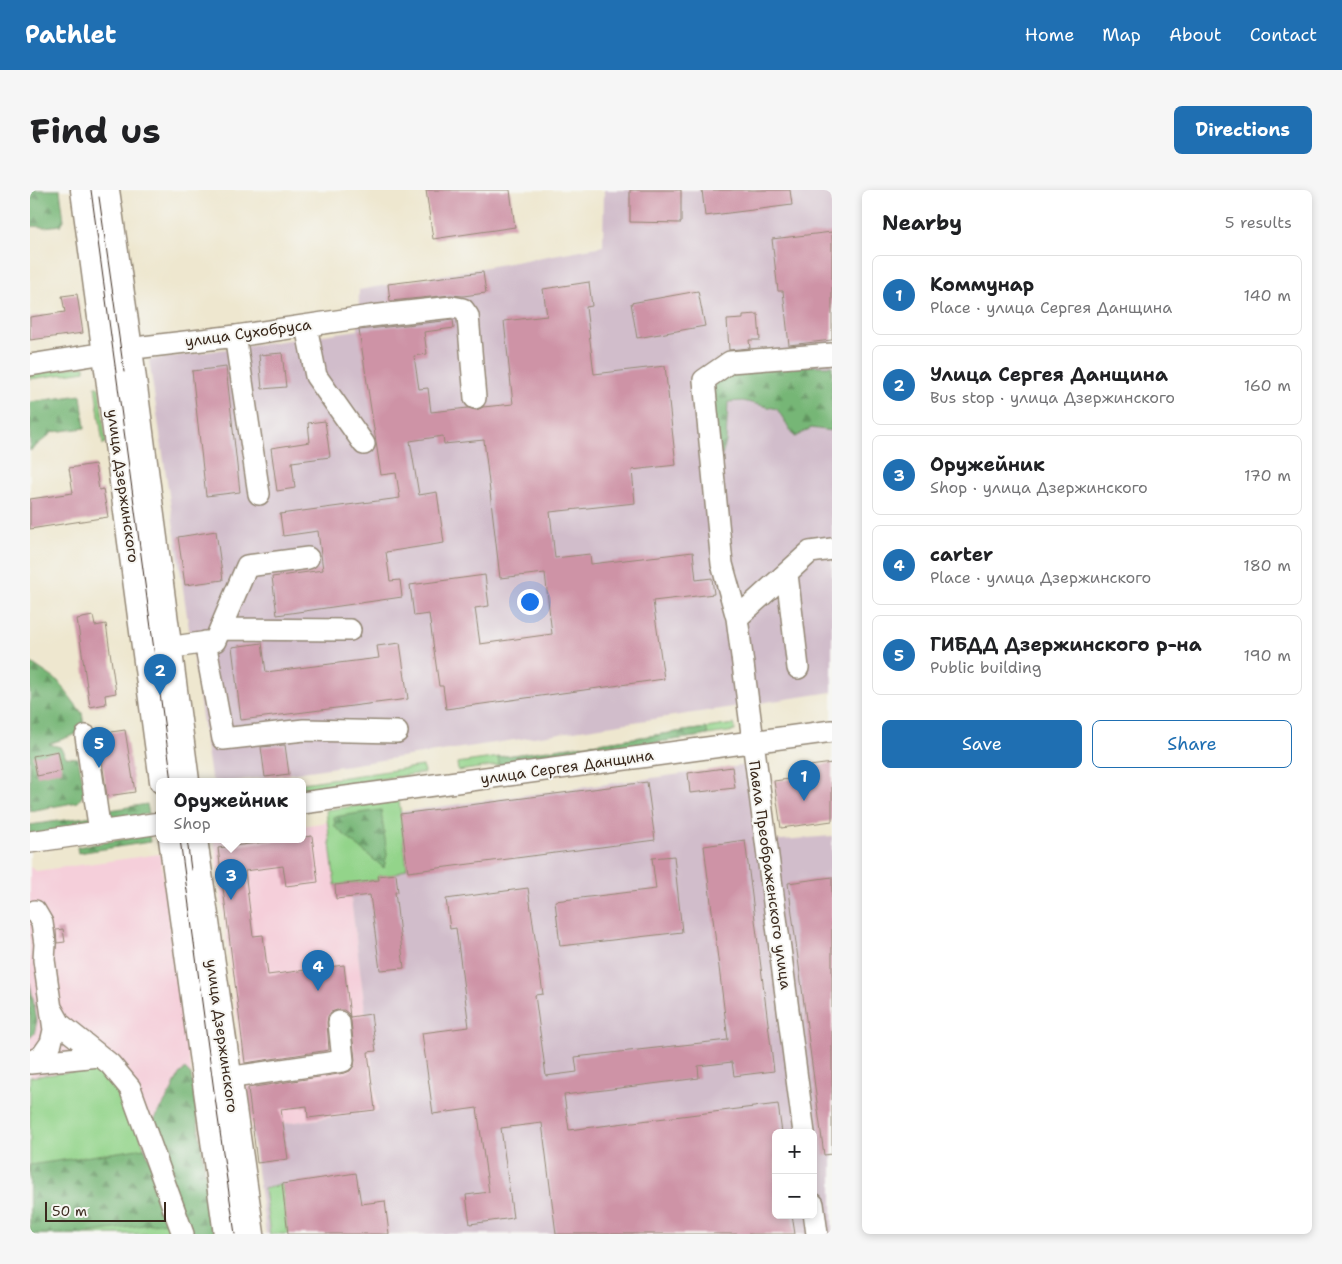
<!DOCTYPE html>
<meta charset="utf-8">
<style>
body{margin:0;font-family:"Shantell Sans",sans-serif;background:#f6f6f6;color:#202124}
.controls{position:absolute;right:15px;bottom:15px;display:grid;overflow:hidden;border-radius:8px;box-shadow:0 2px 8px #0003}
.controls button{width:45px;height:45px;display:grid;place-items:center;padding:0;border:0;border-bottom:1px solid #e0e0e0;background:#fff;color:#202124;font:25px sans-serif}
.scale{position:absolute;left:15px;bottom:12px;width:121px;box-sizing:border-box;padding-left:5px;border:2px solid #3b2a1e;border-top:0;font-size:14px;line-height:18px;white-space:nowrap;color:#3b2a1e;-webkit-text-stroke:4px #f6f6f2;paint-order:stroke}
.you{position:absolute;left:499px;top:411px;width:18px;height:18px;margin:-12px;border:4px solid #fff;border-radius:50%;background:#1a73e8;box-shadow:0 0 0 8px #1a73e833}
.badge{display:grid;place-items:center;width:32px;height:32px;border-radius:50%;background:#1f6fb2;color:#fff;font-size:16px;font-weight:700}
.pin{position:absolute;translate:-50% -41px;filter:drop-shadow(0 1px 2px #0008)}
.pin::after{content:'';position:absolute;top:26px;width:18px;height:15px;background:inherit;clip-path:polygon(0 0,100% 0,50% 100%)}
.popup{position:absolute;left:126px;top:588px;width:150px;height:65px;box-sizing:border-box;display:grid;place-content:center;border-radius:8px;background:#fff;filter:drop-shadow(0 1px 4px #0005);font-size:16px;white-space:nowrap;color:#757577}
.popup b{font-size:19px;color:#202124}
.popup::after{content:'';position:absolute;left:50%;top:100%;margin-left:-10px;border:10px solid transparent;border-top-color:#fff}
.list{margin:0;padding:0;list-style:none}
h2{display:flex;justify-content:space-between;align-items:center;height:65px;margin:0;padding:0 20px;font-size:21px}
h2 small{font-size:16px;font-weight:400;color:#757577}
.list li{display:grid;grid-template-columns:32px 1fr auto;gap:15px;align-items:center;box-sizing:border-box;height:80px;margin:0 10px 10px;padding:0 10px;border:1px solid #e0e0e0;border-radius:8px}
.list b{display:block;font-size:19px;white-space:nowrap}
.list p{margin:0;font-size:16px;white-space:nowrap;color:#757577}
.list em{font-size:16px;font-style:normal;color:#757577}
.actions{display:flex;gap:10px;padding:15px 20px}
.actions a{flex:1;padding:11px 0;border:1px solid #1f6fb2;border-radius:8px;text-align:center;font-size:18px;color:#1f6fb2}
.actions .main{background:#1f6fb2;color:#fff}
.map{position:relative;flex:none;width:802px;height:1044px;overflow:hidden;border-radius:8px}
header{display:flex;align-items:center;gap:30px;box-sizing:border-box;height:70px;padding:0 25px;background:#1f6fb2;color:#fff}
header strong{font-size:24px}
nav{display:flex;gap:28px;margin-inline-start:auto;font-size:18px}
.intro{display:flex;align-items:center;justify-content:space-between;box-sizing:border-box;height:120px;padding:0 30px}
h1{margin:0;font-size:35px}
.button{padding:12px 22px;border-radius:8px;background:#1f6fb2;color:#fff;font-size:18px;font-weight:700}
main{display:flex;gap:30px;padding:0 30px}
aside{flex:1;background:#fff;border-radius:8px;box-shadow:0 2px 8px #0003}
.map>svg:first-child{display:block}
</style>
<header>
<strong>Pathlet</strong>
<nav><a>Home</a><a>Map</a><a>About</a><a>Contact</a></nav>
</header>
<div class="intro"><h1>Find us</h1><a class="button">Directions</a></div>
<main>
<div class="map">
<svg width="802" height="1044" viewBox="0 0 802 1044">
<defs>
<pattern id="forest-firs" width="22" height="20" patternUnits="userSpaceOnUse" patternTransform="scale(1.25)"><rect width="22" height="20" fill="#76b676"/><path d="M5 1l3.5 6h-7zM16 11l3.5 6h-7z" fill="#629460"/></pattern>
</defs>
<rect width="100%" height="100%" fill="#f6f6f2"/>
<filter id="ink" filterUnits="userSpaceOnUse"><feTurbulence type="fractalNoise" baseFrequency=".02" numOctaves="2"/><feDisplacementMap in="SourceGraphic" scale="10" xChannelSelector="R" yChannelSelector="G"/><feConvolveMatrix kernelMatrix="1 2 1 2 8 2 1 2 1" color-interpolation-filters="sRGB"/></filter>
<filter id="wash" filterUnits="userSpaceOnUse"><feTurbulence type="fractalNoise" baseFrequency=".0096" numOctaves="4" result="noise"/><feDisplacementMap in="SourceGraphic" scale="20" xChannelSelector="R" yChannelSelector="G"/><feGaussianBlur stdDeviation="1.12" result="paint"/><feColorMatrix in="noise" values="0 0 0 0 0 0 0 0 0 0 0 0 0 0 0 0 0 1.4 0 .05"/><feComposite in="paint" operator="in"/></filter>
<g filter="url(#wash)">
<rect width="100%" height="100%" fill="#eee7cf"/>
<path fill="#f5cfda" d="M311,630L348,921L221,938L184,650L193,649H272V636Z
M130,664L184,1044H0V677L6,681Z"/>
<path fill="#d1bdcb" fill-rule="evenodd" d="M574,0H802V502L259,584L203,591H184L181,587L119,170L328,140L329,100L573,56Z
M718,575L727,652L802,646V1044H236L221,938L348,921L311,630ZM746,943H783V1025H746Z"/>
<path fill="#93d48a" stroke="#677f54" d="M55,176V181L0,189V183Z
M65,196L69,198L76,252L73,255Z
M704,534L705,541L428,581L427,573Z
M393,576L394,583L274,599L273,593Z
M369,610L377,678L366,684L348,686L349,690L305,695L296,620Z
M71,878L96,909L147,1044H0V887Z
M252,994L258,1044H240L234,999Z"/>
<path fill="url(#forest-firs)" stroke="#58704a" d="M0,0H30L34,30L31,35L14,37L0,36Z
M737,176H802V241L781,238L765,247L747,219L713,211L698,212L696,252L692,266C685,246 670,190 699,181C711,178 725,177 737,176Z
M51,205L55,238L23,242L0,261V212Z
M0,472L28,491L52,523L55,541L19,554L30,557L36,567L48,568L55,603L48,612L0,621Z
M676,538L678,545L469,575L468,567Z
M117,614L119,624L82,630L80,620Z
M351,620L357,664L354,678L305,637L304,627Z
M63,626L64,637L0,645V635Z
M119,645L120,652L48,663L47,657Z
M0,793L7,831L4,844L0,848Z
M155,879L161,885L184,1044H159L122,934L142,900L149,884Z
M115,958L143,1031L49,1044H0V975Z"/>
<g id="blocks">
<path fill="#ce93a6" d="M396,0H480L485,37L403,49Z
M600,0H651V33L600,32Z
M672,0H760L762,15L675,26Z
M802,42V150L759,155L753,101H748L742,49Z
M453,82L456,103L433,106L421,105L360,111L358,94Z
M559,92L562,116L556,117L564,184L635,176L646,275L602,280L605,313L520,322L525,368L560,364L561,374L663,362L666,390L682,388L684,404L623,411L634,489L416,519L413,496H409L399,424L384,426L380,395L455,385L459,416L445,418L450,454L522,444L515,383L470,388L454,250L414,254L413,246L380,251L389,305L407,302L414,353L356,362L360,391L370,390L372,407L247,425L242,387L293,380L288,341L253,346L250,324L370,308L366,283L351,285L329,140L423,130L424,138L394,142L397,164L384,166L389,199L398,198L401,222L438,218L446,220L453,217L483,214L474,131L517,126L513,99Z
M668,101L675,136L607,148L601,113Z
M47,104L53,143L0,150V127L35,122L32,106Z
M728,124L730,150H719L720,158L699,160L697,130L713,129V125Z
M252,163L256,197L232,199L229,165Z
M196,177L210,302L176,306L162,181Z
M295,231L300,267L262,272L265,298L247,301L241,258L280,252L278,233Z
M65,274L69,300L73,299L78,327L0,339V309L43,303L39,278Z
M186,341L193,390L155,395L148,347Z
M63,426L65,436L76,434L86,503L75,505L76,514L60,517L47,429Z
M232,453L236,482L349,468L347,456L370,453L378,509L211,530L202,457Z
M95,540L105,602L77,606L68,544Z
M255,555L259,584L235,587L231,557Z
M28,561L32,581L7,586L3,566Z
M802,573V631L751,638L744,591L773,587L772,577Z
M702,577L705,598L660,603L658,583Z
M617,592L625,650L378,682L370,624Z
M282,646L288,692L256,696L253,676L215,681L223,746L233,745L238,785L314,775L320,827L341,824L346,861L338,862L345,920L278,928L277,916L251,919L258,969L227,973L218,898L315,883L320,881L324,876L325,870L321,831L319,824L314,820H307L301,822L298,826L297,833L299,860L215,873L188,658Z
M715,650L744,881L704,886L702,872L668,876L669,888L534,905L539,940L748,914L752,943H746V1025H762L765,1044H526L512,933L471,938L483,1028L440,1034L436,1005L459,1002L447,918L403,924L392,843L439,837L426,738L420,739L416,709L498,698L513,804L505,805L516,886L547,882L545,867L698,850L674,656Z
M644,666L652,742L530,756L525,711L626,699L622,668Z
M366,684L368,702H365L374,778L350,780L340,705L306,709L305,695L349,690L348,686Z
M802,687V964L794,965L758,693Z
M33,739L35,752L27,753L26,740Z
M326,983L331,1014L355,1011L359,1044H258L252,994Z"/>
</g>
</g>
<g filter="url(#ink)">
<use href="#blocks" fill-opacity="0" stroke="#948876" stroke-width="1"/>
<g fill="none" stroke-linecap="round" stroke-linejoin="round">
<g stroke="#948876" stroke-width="24">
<path id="minor" d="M276,136L286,186L334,254
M206,146L207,158L229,304
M0,175L113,157L206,146L341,126L422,117L433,119L438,126L445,208
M757,384L768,478
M707,428L780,362L802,359
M191,439L320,440
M175,452L193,549L274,540L367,542
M137,458L185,451L217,376L278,368
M56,546L70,642
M272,613L802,541
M0,652L130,633
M21,818L30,834L80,874L100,898L153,1044
M0,872L12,866L21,853L24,840L14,770L15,754L12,733L5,721
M0,873L68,866
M183,890L313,871L309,832
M774,943L707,428L692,374L674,190L700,172L802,164
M783,1014L787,1044"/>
</g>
<g stroke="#948876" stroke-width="29">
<path id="major" d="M54,0L133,591
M76,0L99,159L156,591
M142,649L197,1044
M164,649L221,1044"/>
</g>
<use href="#minor" stroke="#fff" stroke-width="21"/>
<use href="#major" stroke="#fff" stroke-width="26"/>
<path stroke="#3b2a1e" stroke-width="1" d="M61,0L142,591
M69,7L94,182
M150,649L184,901L205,1044
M157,649L161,680"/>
</g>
</g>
<g text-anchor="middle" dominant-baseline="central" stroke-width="4" stroke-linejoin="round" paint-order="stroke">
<g font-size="15" fill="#3b2a1e" stroke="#f6f6f2">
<text transform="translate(218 143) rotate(-8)">улица Сухобруса</text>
<text transform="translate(93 296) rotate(82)">улица Дзержинского</text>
<text transform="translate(537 577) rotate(-8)">улица Сергея Данщина</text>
<text transform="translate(740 685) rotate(82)">Павла Преображенского улица</text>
<text transform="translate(192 846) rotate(82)">улица Дзержинского</text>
</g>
</g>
</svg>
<div class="controls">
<button>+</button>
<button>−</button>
</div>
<div class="scale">50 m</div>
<div class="you"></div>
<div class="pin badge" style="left:774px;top:611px">1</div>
<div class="pin badge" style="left:130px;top:505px">2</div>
<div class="pin badge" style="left:201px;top:710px">3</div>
<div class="popup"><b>Оружейник</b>Shop</div>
<div class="pin badge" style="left:288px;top:801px">4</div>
<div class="pin badge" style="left:69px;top:578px">5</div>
</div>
<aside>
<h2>Nearby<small>5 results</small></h2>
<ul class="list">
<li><span class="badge">1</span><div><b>Коммунар</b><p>Place · улица Сергея Данщина</p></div><em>140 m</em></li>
<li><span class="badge">2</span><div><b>Улица Сергея Данщина</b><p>Bus stop · улица Дзержинского</p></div><em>160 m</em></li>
<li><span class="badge">3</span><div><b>Оружейник</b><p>Shop · улица Дзержинского</p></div><em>170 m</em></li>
<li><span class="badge">4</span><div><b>carter</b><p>Place · улица Дзержинского</p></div><em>180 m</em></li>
<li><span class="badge">5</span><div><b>ГИБДД Дзержинского р-на</b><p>Public building</p></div><em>190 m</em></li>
</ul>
<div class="actions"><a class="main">Save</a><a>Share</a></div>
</aside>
</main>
